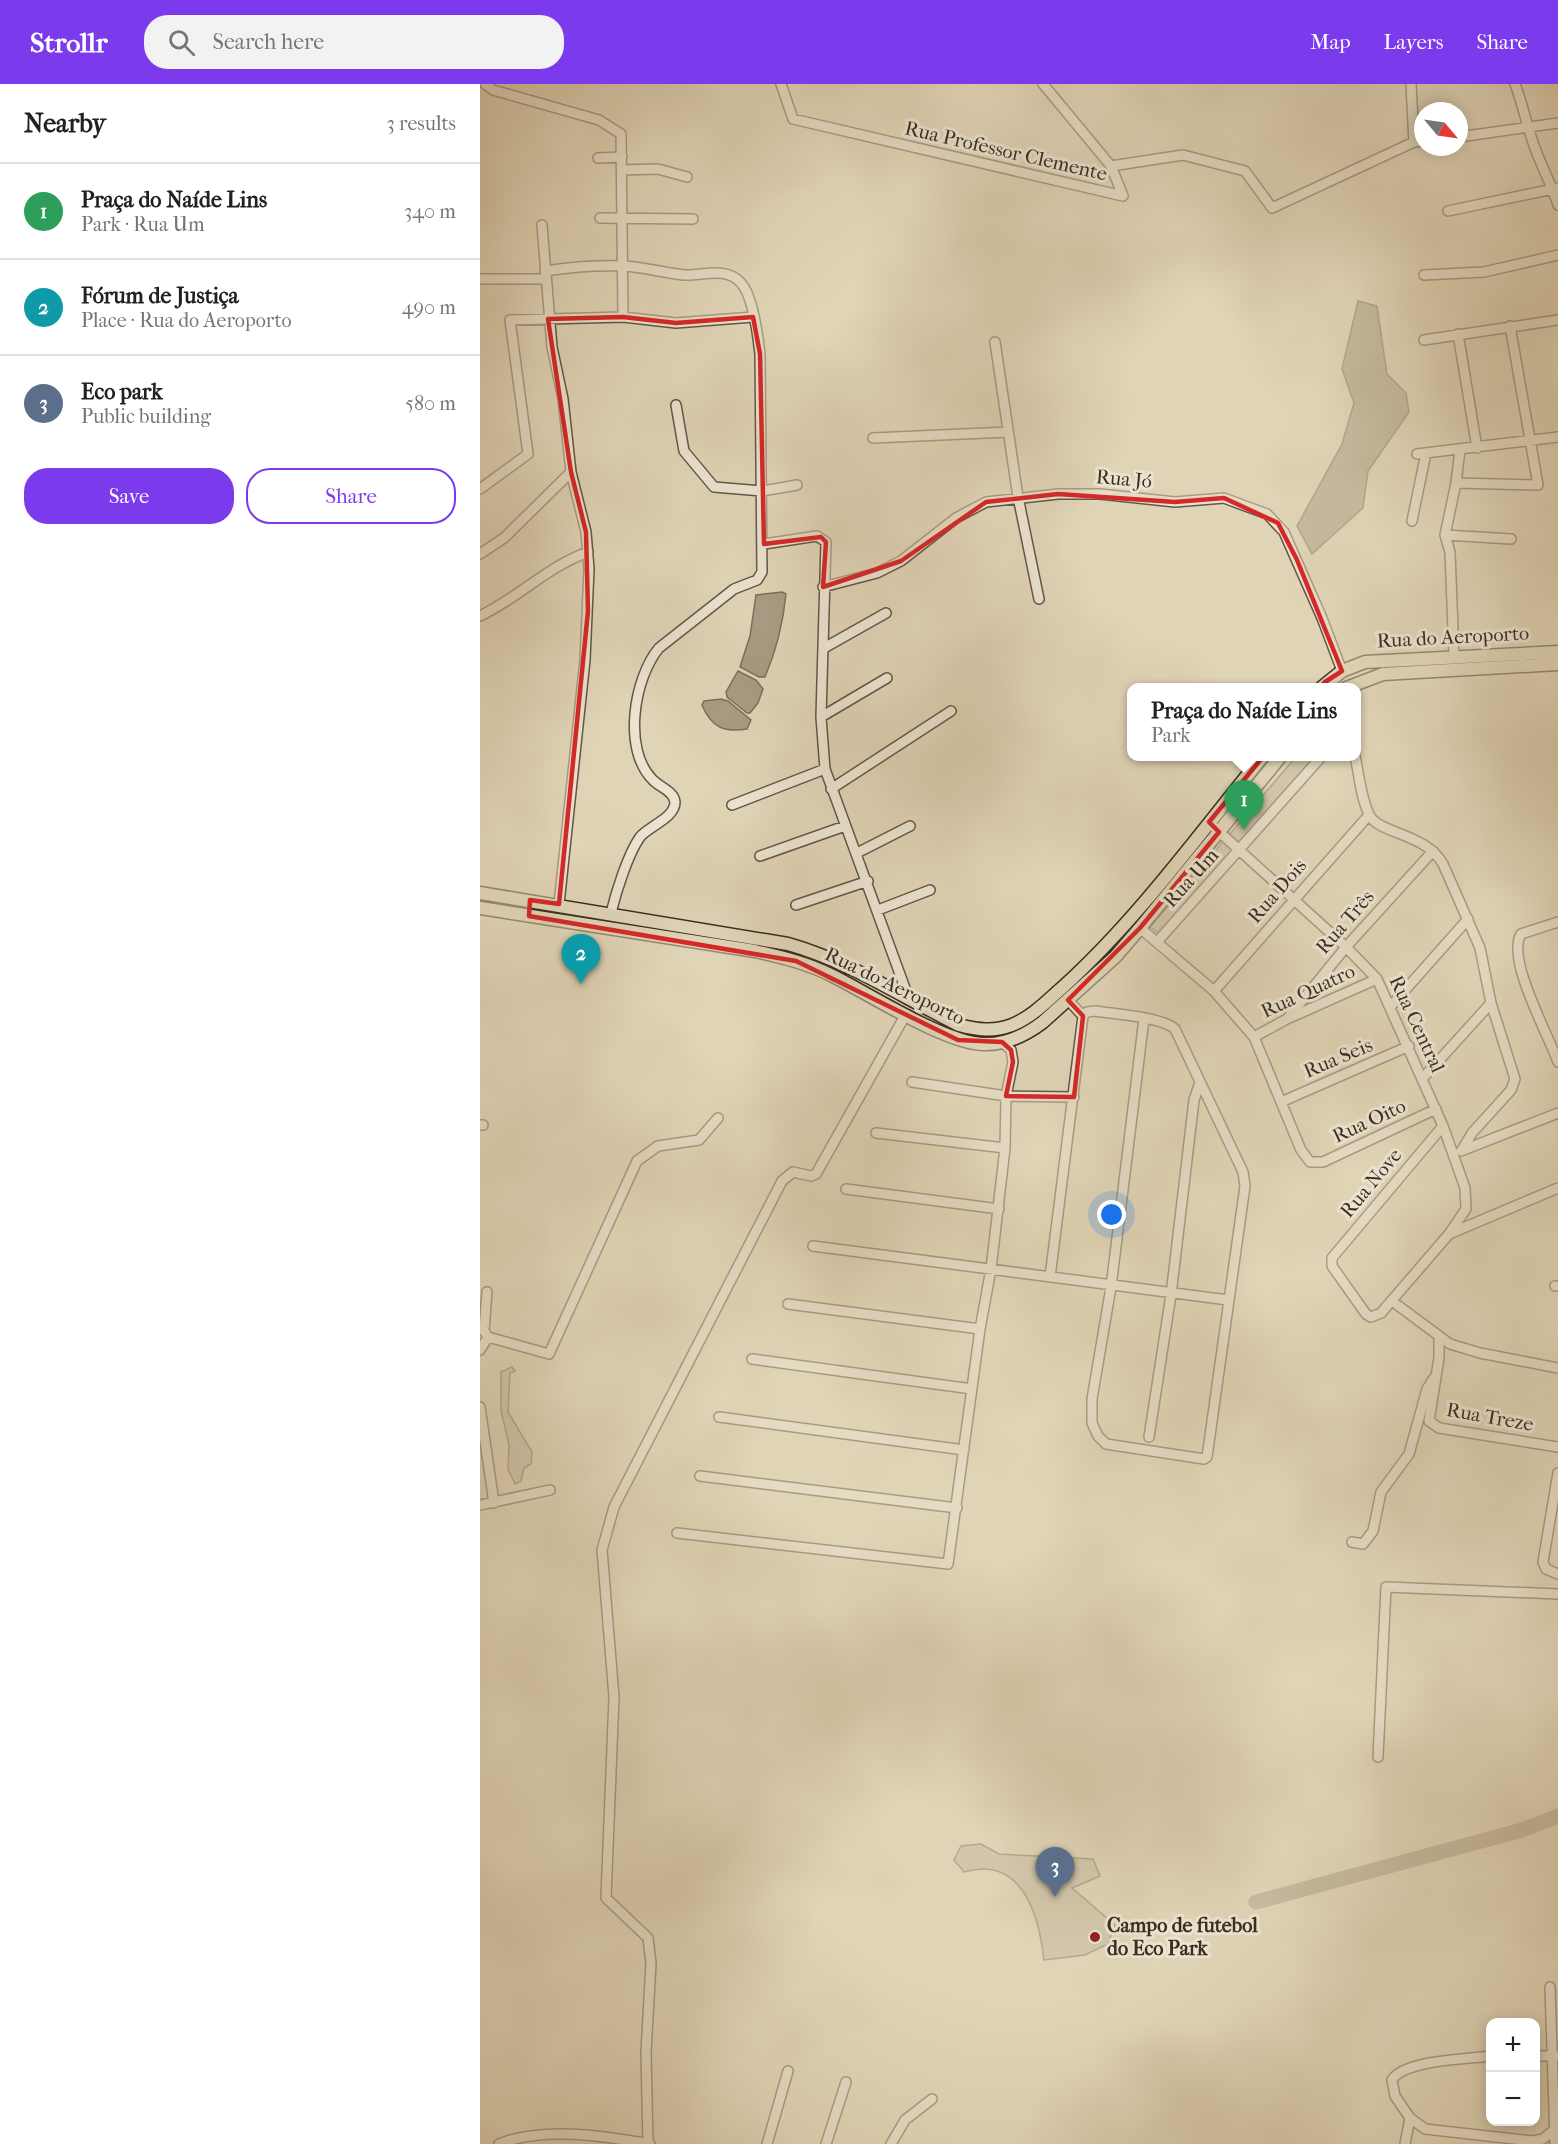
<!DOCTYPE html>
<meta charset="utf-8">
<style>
body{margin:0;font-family:"IM FELL French Canon",serif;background:#f2f2f2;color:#202124}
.controls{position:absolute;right:18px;bottom:18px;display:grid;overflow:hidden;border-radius:12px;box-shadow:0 3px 15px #0003}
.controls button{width:54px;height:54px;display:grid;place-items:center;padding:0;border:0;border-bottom:2px solid #e0e0e0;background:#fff;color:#202124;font:30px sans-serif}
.compass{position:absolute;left:934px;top:18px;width:54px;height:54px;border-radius:50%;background:#fff;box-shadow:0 3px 15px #0003;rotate:119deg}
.you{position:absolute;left:632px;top:1131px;width:21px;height:21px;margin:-15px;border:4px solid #fff;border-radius:50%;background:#1a73e8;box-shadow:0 0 0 9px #1a73e833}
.badge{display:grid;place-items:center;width:39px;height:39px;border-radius:50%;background:#7c3aed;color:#fff;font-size:20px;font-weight:700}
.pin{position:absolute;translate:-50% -50px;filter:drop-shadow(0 2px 3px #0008)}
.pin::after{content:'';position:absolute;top:32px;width:21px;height:18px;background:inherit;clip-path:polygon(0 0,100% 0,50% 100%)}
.popup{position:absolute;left:647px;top:599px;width:234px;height:78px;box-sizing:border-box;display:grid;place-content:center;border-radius:12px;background:#fff;filter:drop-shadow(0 2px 4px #0005);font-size:20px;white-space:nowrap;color:#757577}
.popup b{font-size:22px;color:#202124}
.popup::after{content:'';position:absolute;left:50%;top:100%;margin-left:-12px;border:12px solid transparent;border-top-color:#fff}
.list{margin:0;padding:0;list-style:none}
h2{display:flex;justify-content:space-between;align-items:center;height:78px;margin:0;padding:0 24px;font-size:26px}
h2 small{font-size:20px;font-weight:400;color:#757577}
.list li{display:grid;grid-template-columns:39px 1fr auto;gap:18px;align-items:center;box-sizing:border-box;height:96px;padding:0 24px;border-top:2px solid #e0e0e0}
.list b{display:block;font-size:22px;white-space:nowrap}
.list p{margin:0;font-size:20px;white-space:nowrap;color:#757577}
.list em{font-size:20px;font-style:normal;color:#757577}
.actions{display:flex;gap:12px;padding:18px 24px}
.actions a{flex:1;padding:14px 0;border:2px solid #7c3aed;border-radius:24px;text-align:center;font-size:21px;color:#7c3aed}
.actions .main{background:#7c3aed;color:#fff}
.icon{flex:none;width:33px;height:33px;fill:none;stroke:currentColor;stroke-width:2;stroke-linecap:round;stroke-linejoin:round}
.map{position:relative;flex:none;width:1078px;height:2060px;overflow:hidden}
header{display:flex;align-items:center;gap:36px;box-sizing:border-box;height:84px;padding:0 30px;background:#7c3aed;color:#fff}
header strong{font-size:28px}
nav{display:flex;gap:33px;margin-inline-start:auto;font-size:21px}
.search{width:420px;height:54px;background:#f2f2f2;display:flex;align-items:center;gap:15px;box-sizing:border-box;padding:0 21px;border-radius:24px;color:#757577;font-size:22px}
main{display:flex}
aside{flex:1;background:#fff}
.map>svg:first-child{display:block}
</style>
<header>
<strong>Strollr</strong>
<div class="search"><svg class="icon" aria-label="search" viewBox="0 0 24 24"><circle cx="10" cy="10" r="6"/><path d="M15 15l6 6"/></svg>Search here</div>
<nav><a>Map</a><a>Layers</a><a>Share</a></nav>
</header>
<main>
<aside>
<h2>Nearby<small>3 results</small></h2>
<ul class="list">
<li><span class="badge" style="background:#2e9e5b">1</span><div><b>Praça do Naíde Lins</b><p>Park · Rua Um</p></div><em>340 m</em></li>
<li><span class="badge" style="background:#0f9aa8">2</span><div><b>Fórum de Justiça</b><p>Place · Rua do Aeroporto</p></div><em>490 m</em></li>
<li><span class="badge" style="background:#5c6f8a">3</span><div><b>Eco park</b><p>Public building</p></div><em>580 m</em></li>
</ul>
<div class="actions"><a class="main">Save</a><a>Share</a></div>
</aside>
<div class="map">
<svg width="1078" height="2060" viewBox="0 0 1078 2060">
<rect width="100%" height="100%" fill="#e0d4b7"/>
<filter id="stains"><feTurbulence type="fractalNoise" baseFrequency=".00333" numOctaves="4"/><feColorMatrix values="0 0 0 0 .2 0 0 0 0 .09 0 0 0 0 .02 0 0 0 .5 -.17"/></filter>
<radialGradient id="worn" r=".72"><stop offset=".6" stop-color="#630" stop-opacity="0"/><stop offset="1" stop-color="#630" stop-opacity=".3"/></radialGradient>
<path fill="#c3b89e" stroke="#7e7360" stroke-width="1.5" d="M816,673H841L682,851L670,843Z
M32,1283L35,1287L30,1289L28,1328L52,1368L51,1380L44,1384L41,1397L35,1400L28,1385L29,1361L21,1326V1288Z
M501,1760L519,1770L613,1775L620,1792L592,1804L635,1841L628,1860L605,1871L564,1876C559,1831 542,1771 484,1788L474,1776L481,1762Z"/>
<path fill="#a79c84" stroke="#7b705c" stroke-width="1.5" d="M878,217L897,222L907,290L926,309L929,328L888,387L883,424L832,470L817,442L862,360L874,319L862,285Z
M302,508L306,510C303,540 297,565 285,593H279L260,583L270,552L276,511Z
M258,587L276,596L283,605L278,619L270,629H267L247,613L246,608Z
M241,615L248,617L271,636L267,645C244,649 231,643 222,621L224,617Z"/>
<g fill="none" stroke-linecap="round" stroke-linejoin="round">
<path stroke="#a79c84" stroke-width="15" d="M776,1818L1042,1746L1078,1732"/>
<g stroke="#625846" stroke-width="12">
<path id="minor" d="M5,0L13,6L119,36L141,50L143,233
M301,0L313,35L643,112L631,82L703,71L765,87L792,124L934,58L943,57
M563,0L631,82
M931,0L934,58
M1035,0C1043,21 1047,43 1055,64C1062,84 1072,101 1078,121
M979,53L1078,39
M118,74L142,73
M142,86L178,85L207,93
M968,127L1078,104
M120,134L213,135
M62,141L72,263L83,315L91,388L106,448L109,485L105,576L79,820
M65,187C91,183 118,181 144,182C164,183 184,189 204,191C223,192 246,182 261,199C273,212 278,252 280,270L282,488L277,496L254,505L179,564C154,594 142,666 173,696C179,703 194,707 195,718C195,734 169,742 160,753C148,770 136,808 131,829
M944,191L1004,188L1078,171
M0,195H66
M978,250L997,364
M944,256L1078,236
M515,258L538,413L559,515
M196,321L204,367L234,403L282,407L317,401
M393,354L528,348
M937,370L1078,353
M976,399L1058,401L1030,242
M0,405L48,370L30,236L143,233L196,239L273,233
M932,437L946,369
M965,451L1031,455
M284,460L337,452L346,458L341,633L345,685L429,915
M0,470L24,454L91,388
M343,503L397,489L421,477L476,434L506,418L578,410H620L695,418L744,414L787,430L804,448L842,534L862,587
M0,532C38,514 67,483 108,468
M344,564L406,529
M974,572L970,468L965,451L976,399L980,366
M341,633L407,594
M875,672C879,690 881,716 890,732C900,750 945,749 963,780L1000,864L1011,919L1035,995L1031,1006L992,1049L982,1066
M351,705L471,627
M252,721L345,685
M735,744L866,863L897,895L963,1042L985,1104L986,1125L969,1150L901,1229L891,1233L886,1230L852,1182V1174L963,1042
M377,769L430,742
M280,772L365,742
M316,821L388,797
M398,826L450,806
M1078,838L1041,850C1026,875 1068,950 1078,978
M660,844L734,907L774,953L821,1066L830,1078H843L956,1025
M677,858L842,672
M734,907L889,731
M588,916L603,932
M911,922L988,835
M807,935L866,863L953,767
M774,953L807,935L897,895
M943,994L1011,919
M432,998L526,1012L594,1013
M801,1018L929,962
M0,1041H3
M396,1049L525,1064
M981,1067L1078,1029
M366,1105L519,1125
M969,1150L1078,1104
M333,1162L748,1216
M570,1193L603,932L607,928L615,927C633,930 683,933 695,945L763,1088L765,1102L727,1373L724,1375L626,1360L618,1352L612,1339V1315L631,1203L664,935
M1075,1202H1078
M7,1208L4,1247L8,1253L69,1270L157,1077L178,1062L219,1056L238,1034
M912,1217L970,1260L1000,1269L1078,1284
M308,1220L500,1245
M959,1254V1274L949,1337L959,1344L1078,1363
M0,1266L8,1253
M272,1275L492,1305
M0,1323L14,1419
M239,1333L484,1366
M669,1353L691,1211L714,1016L720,998
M1078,1389L1063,1478L1066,1485L1078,1490
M220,1392L477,1424
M0,1421L70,1406
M197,1449L468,1480L500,1245L511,1185L525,1064L526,1012L533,978L531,966L522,958
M872,1458L883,1460L893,1447L901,1408L929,1370L947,1305L954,1294
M898,1673L906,1503L1078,1510
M1070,1903L1075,2060
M1011,1972C988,1975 924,1976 912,1996L915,2012L930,2034L945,2045L1052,2057L1063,2055L1074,2046
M1056,1972H1077
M168,2059L166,1968L171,1879L168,1854L126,1814L134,1613L122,1466L134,1423L302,1097L313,1088L331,1092L336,1090L426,930
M19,2060C63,2042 124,2052 170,2060
M287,2060L308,1987
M346,2060L366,1998
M411,2060L425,2036L452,2015
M925,2060L930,2034"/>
</g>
<g stroke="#382e21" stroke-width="15">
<path id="major" d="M841,604L862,587L885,578L1078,568
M866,604L903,590L1078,580
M0,809L308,860C369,877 422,913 479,941C497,946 514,948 532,941C552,933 567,917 583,903C658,835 719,750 783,672
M0,824L275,867C302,873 328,879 353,892C391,911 465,959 503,960C525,961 546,951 563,938L635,873L660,844L801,672"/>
</g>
<use href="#minor" stroke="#ebe3d0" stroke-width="9"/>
<use href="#major" stroke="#e0d4b7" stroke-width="12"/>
</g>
<path d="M0 0H1078V2060H0ZM143,233L196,239L273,233L280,270L284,460L341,453L346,458L343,503L421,477L506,418L578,410L695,418L744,414L798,439L817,476L862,587L845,598L729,738L739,748L660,844L588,916L603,932L594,1013L526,1012L533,978L531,966L522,958L478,956L316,877L49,832L50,816L79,820L108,527L106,448L91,388L68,235Z" fill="#e0d4b7" fill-opacity=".55" fill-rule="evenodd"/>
<path fill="none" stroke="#d62828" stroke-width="4.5" stroke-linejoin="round" d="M143,233L196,239L273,233L280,270L284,460L341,453L346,458L343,503L421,477L506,418L578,410L695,418L744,414L798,439L817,476L862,587L845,598L729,738L739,748L660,844L588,916L603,932L594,1013L526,1012L533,978L531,966L522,958L478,956L316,877L49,832L50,816L79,820L108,527L106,448L91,388L68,235Z"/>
<circle fill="#8f2418" stroke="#ebe3d0" stroke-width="2" cx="615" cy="1853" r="6"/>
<g text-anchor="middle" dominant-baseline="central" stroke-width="6" stroke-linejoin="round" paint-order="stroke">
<g font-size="20" fill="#382e21" stroke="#ebe3d0">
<text transform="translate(526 67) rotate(13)">Rua Professor Clemente</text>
<text transform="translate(644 395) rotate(5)">Rua Jó</text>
<text transform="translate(973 553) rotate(-3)">Rua do Aeroporto</text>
<text transform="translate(711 794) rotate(-48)">Rua Um</text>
<text transform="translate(797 807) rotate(-49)">Rua Dois</text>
<text transform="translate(865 838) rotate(-49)">Rua Três</text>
<text transform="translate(415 902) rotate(26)">Rua do Aeroporto</text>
<text transform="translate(828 907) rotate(-25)">Rua Quatro</text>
<text transform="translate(937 940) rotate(65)">Rua Central</text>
<text transform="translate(858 974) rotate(-23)">Rua Seis</text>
<text transform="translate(889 1037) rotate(-25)">Rua Oito</text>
<text transform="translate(891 1099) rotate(-50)">Rua Nove</text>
<text transform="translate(1010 1333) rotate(10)">Rua Treze</text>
</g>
<g font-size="20" font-weight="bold" fill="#382e21" stroke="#ebe3d0" text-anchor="start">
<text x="627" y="1841">Campo de futebol<tspan x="627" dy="23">do Eco Park</tspan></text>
</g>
</g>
<rect width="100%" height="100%" filter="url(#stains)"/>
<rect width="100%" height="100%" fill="url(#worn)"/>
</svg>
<div class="controls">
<button>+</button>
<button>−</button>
</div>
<svg class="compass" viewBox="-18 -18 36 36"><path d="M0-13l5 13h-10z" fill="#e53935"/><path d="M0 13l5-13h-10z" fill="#757577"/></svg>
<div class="you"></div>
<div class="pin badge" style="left:764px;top:746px;background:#2e9e5b">1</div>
<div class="popup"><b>Praça do Naíde Lins</b>Park</div>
<div class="pin badge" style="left:101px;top:900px;background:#0f9aa8">2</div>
<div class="pin badge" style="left:575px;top:1813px;background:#5c6f8a">3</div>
</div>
</main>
